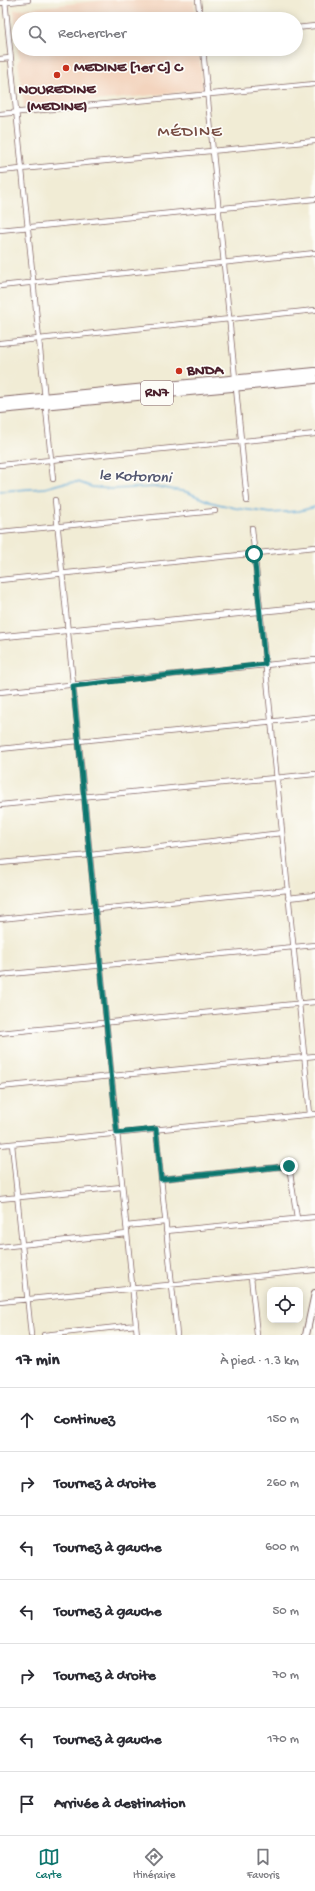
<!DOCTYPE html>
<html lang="fr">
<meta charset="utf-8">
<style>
body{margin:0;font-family:"Gochi Hand",sans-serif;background:#f7f7f7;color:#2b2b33}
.controls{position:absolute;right:12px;bottom:12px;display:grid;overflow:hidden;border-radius:8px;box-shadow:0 2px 10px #0003}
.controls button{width:36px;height:36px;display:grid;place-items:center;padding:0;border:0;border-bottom:1px solid #e1e1e2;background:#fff;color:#2b2b33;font:20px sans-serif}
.stop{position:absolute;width:12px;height:12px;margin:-9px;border:3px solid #0f766e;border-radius:50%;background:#fff}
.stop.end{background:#0f766e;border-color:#fff;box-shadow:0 1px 4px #0008}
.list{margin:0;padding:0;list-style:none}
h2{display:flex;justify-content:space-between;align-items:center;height:52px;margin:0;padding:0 16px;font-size:17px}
h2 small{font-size:13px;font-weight:400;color:#7c7c81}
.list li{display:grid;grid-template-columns:26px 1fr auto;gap:12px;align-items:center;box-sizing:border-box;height:64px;padding:0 16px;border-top:1px solid #e1e1e2}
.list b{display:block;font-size:15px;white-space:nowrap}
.list em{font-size:13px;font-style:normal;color:#7c7c81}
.icon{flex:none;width:22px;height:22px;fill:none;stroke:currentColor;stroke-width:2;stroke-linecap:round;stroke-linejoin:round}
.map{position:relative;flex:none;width:315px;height:1335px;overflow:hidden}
.search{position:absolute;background:#fff;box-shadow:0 2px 10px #0003;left:12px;right:12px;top:12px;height:44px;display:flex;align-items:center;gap:10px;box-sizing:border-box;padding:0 14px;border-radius:22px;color:#7c7c81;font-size:15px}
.sheet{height:500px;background:#fff}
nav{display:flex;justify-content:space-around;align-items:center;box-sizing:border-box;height:56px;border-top:1px solid #e1e1e2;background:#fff;font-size:11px;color:#7c7c81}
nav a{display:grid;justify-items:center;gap:2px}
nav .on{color:#0f766e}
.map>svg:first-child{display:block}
</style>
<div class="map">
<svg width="315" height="1335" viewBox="0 0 315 1335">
<rect width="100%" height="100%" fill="#fdfcf7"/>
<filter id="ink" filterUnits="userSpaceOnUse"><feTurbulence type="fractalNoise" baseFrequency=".025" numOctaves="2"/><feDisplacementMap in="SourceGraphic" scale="8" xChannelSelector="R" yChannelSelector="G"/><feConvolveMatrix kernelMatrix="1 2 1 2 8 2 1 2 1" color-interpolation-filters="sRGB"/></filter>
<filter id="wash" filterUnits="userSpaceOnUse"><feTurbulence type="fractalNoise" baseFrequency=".012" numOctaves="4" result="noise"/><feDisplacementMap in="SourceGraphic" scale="16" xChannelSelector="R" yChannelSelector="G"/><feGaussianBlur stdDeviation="0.9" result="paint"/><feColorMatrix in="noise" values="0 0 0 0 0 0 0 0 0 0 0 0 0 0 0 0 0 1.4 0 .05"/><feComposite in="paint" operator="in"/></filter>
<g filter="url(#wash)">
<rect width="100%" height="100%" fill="#f1ecd5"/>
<path fill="#f3d4be" d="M104,0H194L196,19H19V49H199L203,90L24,108L18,61L21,59L18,53L14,10Z"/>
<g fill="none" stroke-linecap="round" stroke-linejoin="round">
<path stroke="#60aad8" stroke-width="1.5" d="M0,491L45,488L63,483L78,482L92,487L111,489L158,487L187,492L210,502L235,508L271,513L299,511L315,507"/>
</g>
</g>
<g filter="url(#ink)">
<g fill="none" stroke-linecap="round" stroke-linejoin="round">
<g stroke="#846766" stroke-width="6">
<path id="minor" d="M5,0L53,479
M198,0L200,19
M0,3L28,0
M296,28L315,26
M203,49L247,501
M0,59L10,58
M0,114L315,84
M0,171L315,141
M0,230L315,199
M0,286L315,253
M0,343L315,310
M0,465L315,434
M55,500L137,1335
M252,528L310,1114
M0,532L215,511
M0,580L315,547
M0,692L315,660
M0,749L315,717
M0,805L315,774
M0,863L90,855L282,833
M288,898L315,895
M0,919L288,890
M0,975L315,945
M0,1033L315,1002
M0,1087L315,1056
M156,1129L177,1335
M12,1144L31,1335
M0,1145L315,1114
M161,1179L289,1166L297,1218
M0,1199L122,1187
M126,1226L165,1222
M166,1231L315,1217
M0,1247L127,1234
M251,1277L257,1335
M0,1302L315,1270
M44,1335L136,1325"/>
</g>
<g stroke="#846766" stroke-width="7">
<path id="tertiary" d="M0,637L315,606"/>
</g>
<g stroke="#846766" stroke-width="8">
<path id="secondary" d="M306,1335L315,1293"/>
</g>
<g stroke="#846766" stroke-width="10">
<path id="trunk" d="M0,402L315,372
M0,409L315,379"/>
</g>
<use href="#minor" stroke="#fff" stroke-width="4.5"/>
<use href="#tertiary" stroke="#fff" stroke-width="5.5"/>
<use href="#secondary" stroke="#fff" stroke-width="6"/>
<use href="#trunk" stroke="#fff" stroke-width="8"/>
</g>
</g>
<g fill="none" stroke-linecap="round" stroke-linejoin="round" filter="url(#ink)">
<path stroke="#0f766e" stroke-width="5" d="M254,554L265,664L73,686L117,1133L156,1129L161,1179L289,1166"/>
</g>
<g fill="#c8321e" stroke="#fdfcf7" stroke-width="1.5">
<circle cx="66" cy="68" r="4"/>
<circle cx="57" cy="75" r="4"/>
<circle cx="179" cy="371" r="4"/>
</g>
<g text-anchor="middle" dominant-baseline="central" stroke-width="3.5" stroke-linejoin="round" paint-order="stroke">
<rect fill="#fdfcf7" stroke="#806168" stroke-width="1" x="141" y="381" width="32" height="24" rx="3"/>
<g font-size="14" font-weight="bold" fill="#4a1f2b">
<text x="157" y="393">RN7</text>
</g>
<g font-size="15" font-weight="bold" fill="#4a1f2b" stroke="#fdfcf7" text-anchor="start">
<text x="74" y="68">MEDINE [1er C] C</text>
<text x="57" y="90" text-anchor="middle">NOUREDINE<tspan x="57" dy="17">(MEDINE)</tspan></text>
<text x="187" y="371">BNDA</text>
</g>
<g font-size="16" font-style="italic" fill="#535770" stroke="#fdfcf7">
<text transform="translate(135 478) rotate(2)">le Kotoroni</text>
</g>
<g font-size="17" letter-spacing="1" fill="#774c42" stroke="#fdfcf7">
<text x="190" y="133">MÉDINE</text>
</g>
</g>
</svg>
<div class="controls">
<button><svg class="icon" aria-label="locate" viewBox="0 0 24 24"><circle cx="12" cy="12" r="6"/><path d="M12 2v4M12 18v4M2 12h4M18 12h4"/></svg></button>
</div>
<div class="stop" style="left:254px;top:554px"></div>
<div class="stop end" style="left:289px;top:1166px"></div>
<div class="search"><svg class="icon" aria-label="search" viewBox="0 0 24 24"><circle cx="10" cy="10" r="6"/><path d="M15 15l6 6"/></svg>Rechercher</div>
</div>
<section class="sheet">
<h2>17 min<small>À pied · 1.3 km</small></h2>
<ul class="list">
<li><svg class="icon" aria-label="ahead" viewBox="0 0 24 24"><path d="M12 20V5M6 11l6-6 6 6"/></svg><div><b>Continuez</b></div><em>150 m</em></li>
<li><svg class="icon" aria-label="right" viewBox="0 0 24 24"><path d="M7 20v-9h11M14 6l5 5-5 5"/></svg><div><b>Tournez à droite</b></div><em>260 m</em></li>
<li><svg class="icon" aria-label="left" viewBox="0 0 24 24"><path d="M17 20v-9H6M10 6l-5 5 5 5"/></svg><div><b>Tournez à gauche</b></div><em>600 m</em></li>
<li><svg class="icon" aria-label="left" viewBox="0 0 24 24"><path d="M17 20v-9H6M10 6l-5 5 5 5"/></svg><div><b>Tournez à gauche</b></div><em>50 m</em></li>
<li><svg class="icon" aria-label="right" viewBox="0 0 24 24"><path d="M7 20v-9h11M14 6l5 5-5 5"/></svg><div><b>Tournez à droite</b></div><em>70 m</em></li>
<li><svg class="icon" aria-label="left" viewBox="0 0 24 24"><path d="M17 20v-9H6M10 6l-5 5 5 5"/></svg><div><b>Tournez à gauche</b></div><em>170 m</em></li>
<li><svg class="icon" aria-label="arrive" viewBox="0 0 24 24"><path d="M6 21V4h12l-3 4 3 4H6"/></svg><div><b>Arrivée à destination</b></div></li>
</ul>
</section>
<nav>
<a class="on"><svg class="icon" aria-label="map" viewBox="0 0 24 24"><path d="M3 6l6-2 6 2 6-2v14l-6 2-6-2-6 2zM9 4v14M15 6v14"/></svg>Carte</a>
<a><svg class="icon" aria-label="directions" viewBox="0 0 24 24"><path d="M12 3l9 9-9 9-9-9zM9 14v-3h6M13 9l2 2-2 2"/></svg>Itinéraire</a>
<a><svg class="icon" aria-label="saved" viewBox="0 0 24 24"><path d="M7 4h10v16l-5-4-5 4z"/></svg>Favoris</a>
</nav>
